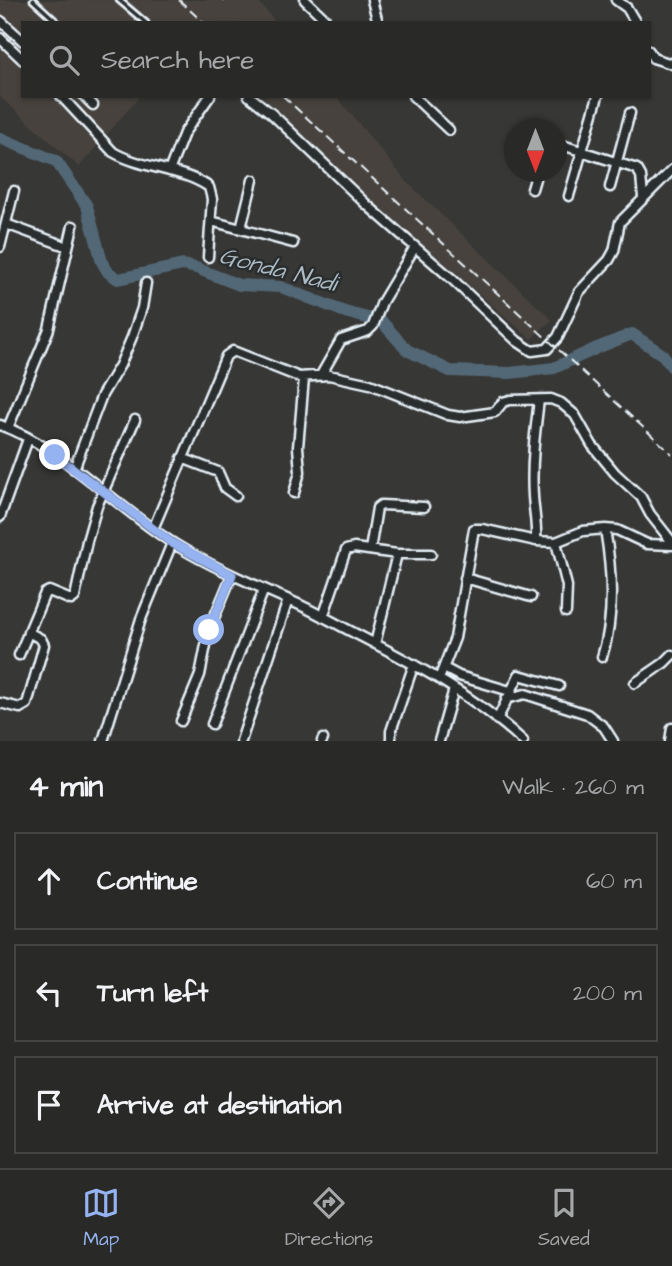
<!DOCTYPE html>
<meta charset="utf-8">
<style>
body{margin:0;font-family:"Architects Daughter",sans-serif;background:#313130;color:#f1f3f6}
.compass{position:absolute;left:504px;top:119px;width:63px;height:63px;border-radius:50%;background:#292928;box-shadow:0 2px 5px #0004;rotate:180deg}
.stop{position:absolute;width:21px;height:21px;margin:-16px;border:5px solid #95b2f1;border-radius:50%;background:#fff}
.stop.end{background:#95b2f1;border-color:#fff;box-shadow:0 2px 7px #0008}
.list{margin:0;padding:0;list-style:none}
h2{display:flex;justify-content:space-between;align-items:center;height:91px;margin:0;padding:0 28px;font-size:30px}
h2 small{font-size:23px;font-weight:400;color:#a5a6a8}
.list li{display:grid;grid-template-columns:46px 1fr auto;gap:21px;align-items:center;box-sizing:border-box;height:98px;margin:0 14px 14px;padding:0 14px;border:2px solid #454545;border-radius:0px}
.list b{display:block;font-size:26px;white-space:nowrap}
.list em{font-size:23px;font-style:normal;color:#a5a6a8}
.icon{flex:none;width:38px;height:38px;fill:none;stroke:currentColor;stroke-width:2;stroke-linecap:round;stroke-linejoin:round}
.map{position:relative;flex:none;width:672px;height:741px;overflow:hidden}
.search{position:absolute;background:#292928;box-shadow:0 2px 5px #0004;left:21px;right:21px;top:21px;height:77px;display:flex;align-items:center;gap:18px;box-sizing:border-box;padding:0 24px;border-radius:0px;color:#a5a6a8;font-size:26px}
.sheet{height:427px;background:#292928}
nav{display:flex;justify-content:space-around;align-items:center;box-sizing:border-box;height:98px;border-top:2px solid #454545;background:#292928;font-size:19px;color:#a5a6a8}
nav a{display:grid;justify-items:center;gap:4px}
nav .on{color:#95b2f1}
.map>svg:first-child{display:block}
</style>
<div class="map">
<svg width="672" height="741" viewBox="0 0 672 741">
<rect width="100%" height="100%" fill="#373735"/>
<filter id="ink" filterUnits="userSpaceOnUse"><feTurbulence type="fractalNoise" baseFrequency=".0143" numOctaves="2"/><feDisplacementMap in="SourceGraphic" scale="14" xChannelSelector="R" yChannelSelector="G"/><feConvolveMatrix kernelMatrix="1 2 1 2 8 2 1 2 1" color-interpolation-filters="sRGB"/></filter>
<g filter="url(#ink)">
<path fill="#47433e" d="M0,0H257L276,23H23V96H140L79,167L0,97Z
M253,96H336L408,183L552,320L531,339Z"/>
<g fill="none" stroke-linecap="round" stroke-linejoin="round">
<path stroke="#526876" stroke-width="12" d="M0,138L56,161L87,206L102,262L108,272L118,279L183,265L196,268L239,285L281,287L345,312L382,322L407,350L450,371L510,373L554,368L597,348L632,334L663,355L672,367"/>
<g stroke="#e8f1f8" stroke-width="9">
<path id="service" d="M33,0L58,23
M119,0L146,23"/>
</g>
<g stroke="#e8f1f8" stroke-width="13">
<path id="minor" d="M305,0L329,23
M372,0L378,23
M616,0L627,8L636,23
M1,21L23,41
M0,38L23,60
M649,51L653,58L672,64
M61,96L113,152C142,169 181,168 209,187L212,199L208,257
M84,96L93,105
M249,96L272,114L366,204L452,279L517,341L532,351L547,349L558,337L579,292L609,260L614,251L620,222L672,170
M413,96L449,130
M556,143L637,169L641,176L643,197
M169,171L184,133L210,96
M610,187L630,113
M532,189L537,172
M569,196L598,96
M211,221L293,243
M6,224L68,247
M241,228L253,180
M0,247L14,191
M321,375L341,340L368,331L373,326L382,302L415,247
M0,425C61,446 120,511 176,545C215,569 258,586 300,605C321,615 342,627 362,637C418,666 476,697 523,741
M8,428L49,329L73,226
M182,458L218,472L225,488L236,496
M74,469L102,395L120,365L132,337L142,308L146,283
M294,493L300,472L298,447L304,378
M0,517L28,439
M153,529L226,356L233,351L299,377L329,375L370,384L448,415L460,417L495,412L503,402L510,400L551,399L561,403L575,415L592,445L615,473L641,497L650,514L672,542
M536,541C537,525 534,512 533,496C531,464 535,432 539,400
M556,542L567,586L566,612
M370,550L377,508L381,505L424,507
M465,578L531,597
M323,617L346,550L354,548L397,554H431
M375,644L397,554
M19,655L45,593L49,591L71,600L75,597L87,541L97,506L135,420
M602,657C615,617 612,570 605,529
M444,668L459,676L510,691
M439,679L455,638L474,529H482L536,541L556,542L583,531L605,529L617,530L647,544L672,545
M635,683L664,663L672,655
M506,699L525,694L587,714L604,727L613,741
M0,703L20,708L27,704L44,645L41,639L28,632
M497,720L519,675L559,686
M181,721L200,675L209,630L232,575
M212,724L264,589
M103,741L141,619L172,543
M241,741L288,600
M322,741L323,739
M391,741V731L414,664
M439,741L454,689
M670,741L672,728"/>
</g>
<use href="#service" stroke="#2a2d2e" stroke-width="3.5"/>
<use href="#minor" stroke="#2a2d2e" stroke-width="8"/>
<path stroke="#e8f1f8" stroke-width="2" stroke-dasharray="10 5" stroke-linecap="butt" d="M179,0L204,23
M223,0L224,2
M283,96L672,454"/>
</g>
</g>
<g fill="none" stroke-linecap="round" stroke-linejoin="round" filter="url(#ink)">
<path stroke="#95b2f1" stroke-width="9" d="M55,455L172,543L232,575L209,630"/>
</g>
<g text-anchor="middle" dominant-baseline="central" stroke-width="5" stroke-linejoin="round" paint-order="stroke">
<g font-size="24" font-style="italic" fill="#acbac4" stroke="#2a2d2e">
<text transform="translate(278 270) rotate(14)">Gonda Nadi</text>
</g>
</g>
</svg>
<svg class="compass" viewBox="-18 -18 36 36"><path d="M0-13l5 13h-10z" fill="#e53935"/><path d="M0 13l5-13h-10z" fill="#a5a6a8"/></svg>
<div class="stop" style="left:209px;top:630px"></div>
<div class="stop end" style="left:55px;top:455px"></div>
<div class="search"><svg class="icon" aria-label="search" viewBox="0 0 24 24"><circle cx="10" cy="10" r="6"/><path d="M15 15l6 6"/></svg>Search here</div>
</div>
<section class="sheet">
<h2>4 min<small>Walk · 260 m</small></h2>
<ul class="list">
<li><svg class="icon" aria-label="ahead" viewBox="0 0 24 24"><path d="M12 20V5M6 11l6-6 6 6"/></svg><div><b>Continue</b></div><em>60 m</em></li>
<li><svg class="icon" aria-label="left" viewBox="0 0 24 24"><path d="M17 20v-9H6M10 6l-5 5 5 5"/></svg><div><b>Turn left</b></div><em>200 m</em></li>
<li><svg class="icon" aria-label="arrive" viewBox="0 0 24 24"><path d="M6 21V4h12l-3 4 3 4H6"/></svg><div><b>Arrive at destination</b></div></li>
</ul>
</section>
<nav>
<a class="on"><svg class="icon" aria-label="map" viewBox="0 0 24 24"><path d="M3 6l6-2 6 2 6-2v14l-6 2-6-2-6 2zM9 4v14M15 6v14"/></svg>Map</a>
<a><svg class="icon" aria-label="directions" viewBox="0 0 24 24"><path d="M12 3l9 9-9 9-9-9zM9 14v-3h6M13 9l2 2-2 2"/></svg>Directions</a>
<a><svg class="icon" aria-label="saved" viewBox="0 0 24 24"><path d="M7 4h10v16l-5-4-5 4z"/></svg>Saved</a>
</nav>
